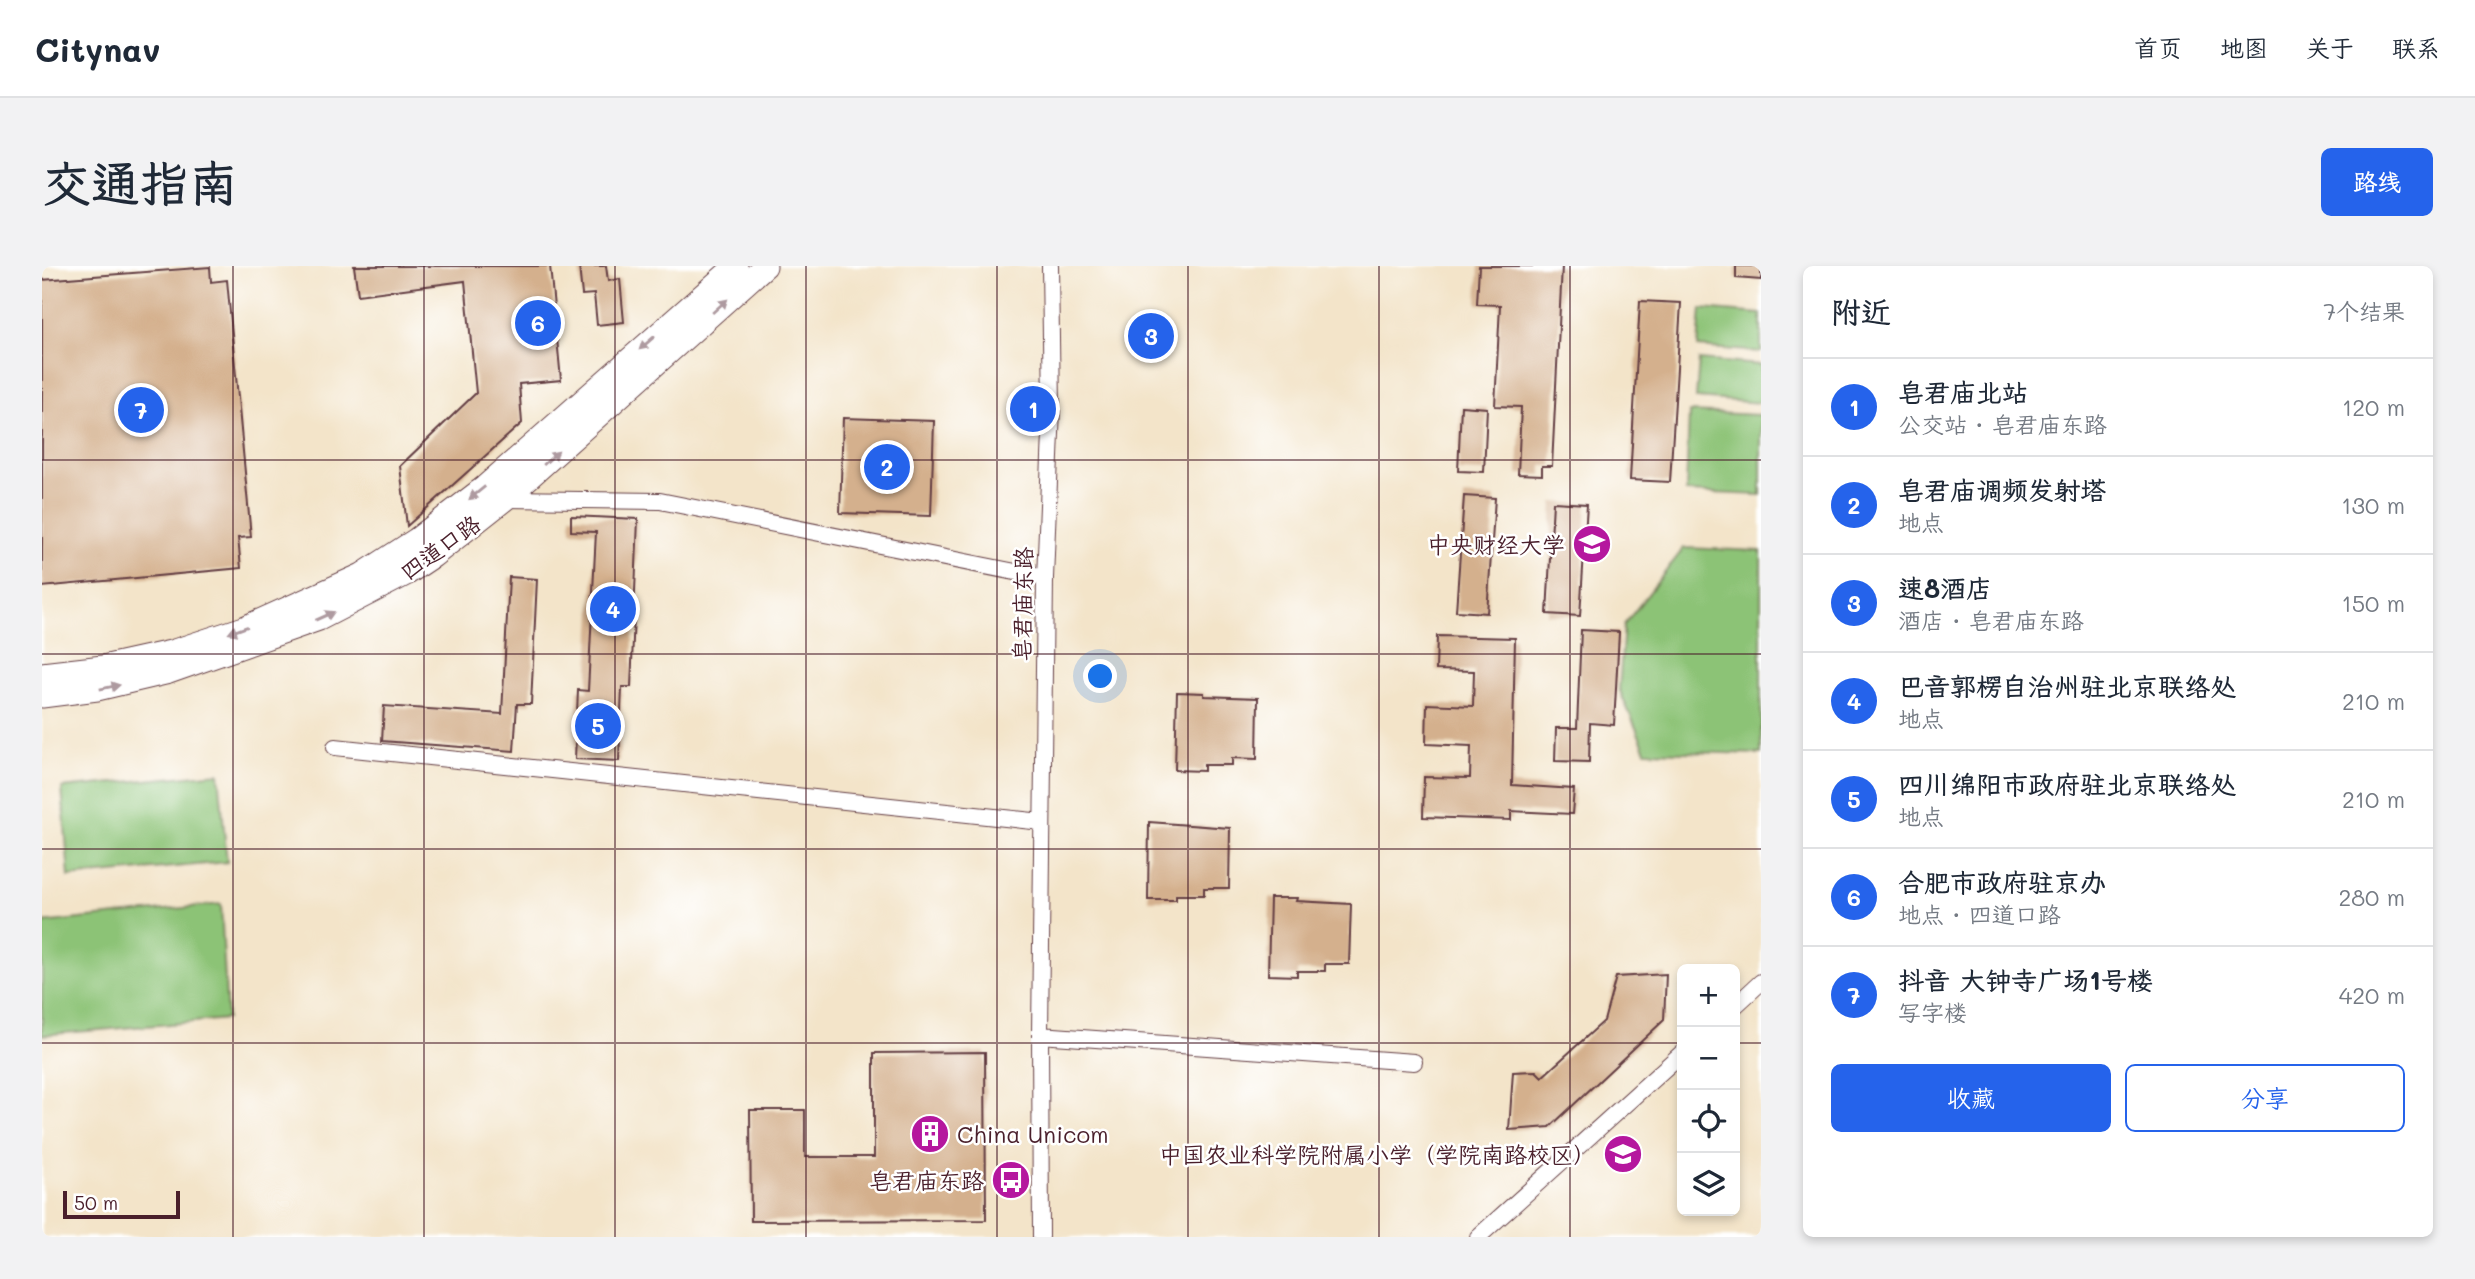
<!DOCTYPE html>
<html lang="zh">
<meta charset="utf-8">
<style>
body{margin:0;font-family:Mali,"LXGW WenKai TC",sans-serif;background:#f2f2f3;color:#1f2937}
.controls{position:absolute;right:21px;bottom:21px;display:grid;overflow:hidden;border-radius:10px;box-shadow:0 4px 10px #0003}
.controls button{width:63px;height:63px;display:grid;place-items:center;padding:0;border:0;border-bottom:2px solid #e0e1e3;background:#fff;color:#1f2937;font:35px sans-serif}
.scale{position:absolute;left:21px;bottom:18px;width:117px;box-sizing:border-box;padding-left:7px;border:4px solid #4a1f2b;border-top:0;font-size:19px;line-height:24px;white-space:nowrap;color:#4a1f2b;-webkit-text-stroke:5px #fff;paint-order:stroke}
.you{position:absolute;left:1059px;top:411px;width:24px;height:24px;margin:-18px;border:5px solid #fff;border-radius:50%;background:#1a73e8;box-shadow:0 0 0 10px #1a73e833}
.badge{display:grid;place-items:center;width:46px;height:46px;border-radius:50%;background:#2563eb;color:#fff;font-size:23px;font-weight:700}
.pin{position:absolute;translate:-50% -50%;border:4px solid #fff;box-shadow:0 2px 7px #0006}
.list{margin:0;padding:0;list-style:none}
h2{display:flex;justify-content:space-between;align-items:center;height:91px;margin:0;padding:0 28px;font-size:30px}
h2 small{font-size:23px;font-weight:400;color:#747a83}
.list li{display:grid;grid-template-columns:46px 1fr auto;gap:21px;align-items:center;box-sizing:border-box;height:98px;padding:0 28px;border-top:2px solid #e0e1e3}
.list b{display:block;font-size:26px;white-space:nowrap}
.list p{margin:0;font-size:23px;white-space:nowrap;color:#747a83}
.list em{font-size:23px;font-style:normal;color:#747a83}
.actions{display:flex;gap:14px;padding:21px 28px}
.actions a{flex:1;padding:16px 0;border:2px solid #2563eb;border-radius:10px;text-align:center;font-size:24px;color:#2563eb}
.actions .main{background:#2563eb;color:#fff}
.icon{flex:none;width:38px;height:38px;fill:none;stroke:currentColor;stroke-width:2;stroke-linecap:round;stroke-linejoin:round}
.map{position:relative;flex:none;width:1719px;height:971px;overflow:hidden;border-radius:10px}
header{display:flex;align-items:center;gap:42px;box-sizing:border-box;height:98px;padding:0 35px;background:#fff;border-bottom:2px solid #e0e1e3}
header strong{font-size:33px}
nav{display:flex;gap:38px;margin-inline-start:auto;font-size:24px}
.intro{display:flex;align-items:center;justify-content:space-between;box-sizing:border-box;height:168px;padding:0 42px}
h1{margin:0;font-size:49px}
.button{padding:18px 32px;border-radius:10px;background:#2563eb;color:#fff;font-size:24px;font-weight:700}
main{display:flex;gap:42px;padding:0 42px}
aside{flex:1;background:#fff;border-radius:10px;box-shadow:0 4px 10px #0003}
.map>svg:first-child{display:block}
</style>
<header>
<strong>Citynav</strong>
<nav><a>首页</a><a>地图</a><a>关于</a><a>联系</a></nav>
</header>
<div class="intro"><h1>交通指南</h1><a class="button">路线</a></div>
<main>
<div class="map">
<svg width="1719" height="971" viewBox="0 0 1719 971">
<rect width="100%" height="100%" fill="#fff"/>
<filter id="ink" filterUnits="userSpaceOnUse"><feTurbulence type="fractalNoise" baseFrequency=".0143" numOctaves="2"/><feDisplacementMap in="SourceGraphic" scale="14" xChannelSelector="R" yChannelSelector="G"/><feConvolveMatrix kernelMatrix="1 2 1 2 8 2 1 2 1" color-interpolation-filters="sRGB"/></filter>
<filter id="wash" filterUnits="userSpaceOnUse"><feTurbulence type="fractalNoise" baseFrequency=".00686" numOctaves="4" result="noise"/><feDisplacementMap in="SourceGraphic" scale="28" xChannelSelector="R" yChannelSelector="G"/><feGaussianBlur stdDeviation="1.57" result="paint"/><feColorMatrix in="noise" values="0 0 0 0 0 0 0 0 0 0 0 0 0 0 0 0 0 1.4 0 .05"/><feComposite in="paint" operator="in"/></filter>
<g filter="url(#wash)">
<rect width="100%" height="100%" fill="#f3e4c9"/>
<path fill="#8cc376" stroke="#6b7150" stroke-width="2" d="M1659,43L1719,48V86L1656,81Z
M1657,94L1719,99V137L1654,132Z
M1647,146L1719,149V229L1644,226Z
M1642,282L1719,285V488L1604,485L1577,423L1582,359Z
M177,507L185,596L27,611L20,522Z
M179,638L185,753L0,769V657Z"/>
<g id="blocks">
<path fill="#d4b08d" d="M312,0H508L519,114L477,118L480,157L365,260L358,200L434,127L423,15L316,29Z
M537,0H564L566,15L578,13L582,56L555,59L552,28L540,29Z
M1437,0H1520L1510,200H1500V209L1476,208L1479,141L1453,140L1458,39L1435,38Z
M1694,0H1719V14L1694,12Z
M168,1L169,16L185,14L209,271L196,272L199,302L0,321V14Z
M1598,35L1639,37L1628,216L1588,214Z
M1419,140L1445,142L1442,206L1416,205Z
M801,152L892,155L889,250L798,247Z
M1422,230L1453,232L1445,347L1414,345Z
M1511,236L1545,238L1538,350L1505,348Z
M529,250L596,253L589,421H580L577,495L533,493L536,424L546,425L554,266L529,265Z
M467,311L495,313L489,438H475L472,485L340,475L342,440L460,448Z
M1539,364L1577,366L1572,459L1548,457L1547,496L1513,495L1514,462H1535Z
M1395,370L1473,372L1470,519L1532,523L1530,548L1469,545V554L1381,551L1382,511L1428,512L1429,480L1384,478L1385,438L1431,440L1432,405L1394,404Z
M1135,426L1162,427V430L1216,432L1215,493L1190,492V499H1162V505L1133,504Z
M1107,556L1188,562L1187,622H1162V629H1134V634H1106Z
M1228,632H1255L1254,635L1309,638L1307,698H1283V705H1255V710L1226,709Z
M1624,708L1622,754L1508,861L1467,864L1471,806L1494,805L1500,811L1562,755L1574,711Z
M943,786L944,954L709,955L708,844H763V891H832V787Z"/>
</g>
</g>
<g filter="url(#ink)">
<use href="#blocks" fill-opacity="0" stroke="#633d43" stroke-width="2"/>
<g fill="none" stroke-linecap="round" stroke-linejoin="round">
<g stroke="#633d43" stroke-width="18">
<path id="street" d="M463,233L618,235L1003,312
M293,481L1000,556
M1693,740L1719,716
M998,769L1372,796
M999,971L998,769L1003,312L1010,143L1008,0
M1436,971L1640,787"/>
</g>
<g stroke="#633d43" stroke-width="25">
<path id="secondary" d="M0,408L61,401L129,386L202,362L320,309L374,274L443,221L694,0
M0,430L55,423L127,406L277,353L364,308L391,290L463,233L723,0"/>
</g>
<use href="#street" stroke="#fff" stroke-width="16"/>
<use href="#secondary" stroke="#fff" stroke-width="23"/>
</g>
<defs><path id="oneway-solid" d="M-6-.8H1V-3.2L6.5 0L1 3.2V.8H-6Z" transform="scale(1.75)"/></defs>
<g fill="#ae9aa0">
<use href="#oneway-solid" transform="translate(678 40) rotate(-42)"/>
<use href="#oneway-solid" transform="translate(605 77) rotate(139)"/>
<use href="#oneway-solid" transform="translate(509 192) rotate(-42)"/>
<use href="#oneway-solid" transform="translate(435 227) rotate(141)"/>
<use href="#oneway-solid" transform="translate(283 350) rotate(-24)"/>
<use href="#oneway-solid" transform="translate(196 364) rotate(160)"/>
<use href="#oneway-solid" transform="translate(68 421) rotate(-11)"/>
</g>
</g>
<path fill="none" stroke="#4a1f2b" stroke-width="2" stroke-opacity="0.55" d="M191,0V971M382,0V971M573,0V971M764,0V971M955,0V971M1146,0V971M1337,0V971M1528,0V971M0,194H1719M0,388H1719M0,583H1719M0,777H1640M1693,777H1719"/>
<defs>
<g id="university-disc" transform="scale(2.0125)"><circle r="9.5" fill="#b5179e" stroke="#fff"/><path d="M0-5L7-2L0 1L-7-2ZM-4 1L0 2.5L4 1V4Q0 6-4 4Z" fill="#fff"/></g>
<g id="building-disc" transform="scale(2.0125)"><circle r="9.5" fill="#b5179e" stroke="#fff"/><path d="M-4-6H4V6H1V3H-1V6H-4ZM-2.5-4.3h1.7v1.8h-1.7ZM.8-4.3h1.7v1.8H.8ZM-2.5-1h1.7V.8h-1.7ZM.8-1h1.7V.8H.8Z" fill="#fff"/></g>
<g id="school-disc" transform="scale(2.0125)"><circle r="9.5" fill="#b5179e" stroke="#fff"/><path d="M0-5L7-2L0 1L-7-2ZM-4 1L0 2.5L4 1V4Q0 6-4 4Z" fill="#fff"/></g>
<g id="bus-disc" transform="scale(2.0125)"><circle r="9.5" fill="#b5179e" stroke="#fff"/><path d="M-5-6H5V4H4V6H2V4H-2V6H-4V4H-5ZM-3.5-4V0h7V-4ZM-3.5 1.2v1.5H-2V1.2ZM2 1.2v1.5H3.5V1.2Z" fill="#fff"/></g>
</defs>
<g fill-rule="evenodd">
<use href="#university-disc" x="1550" y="278"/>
<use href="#building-disc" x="888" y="868"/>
<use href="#school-disc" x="1581" y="888"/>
<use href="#bus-disc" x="969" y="914"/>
</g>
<g text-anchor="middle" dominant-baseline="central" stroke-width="5" stroke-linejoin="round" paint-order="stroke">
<g font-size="23" fill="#4a1f2b" stroke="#fff" text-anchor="end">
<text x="1523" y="278">中央财经大学</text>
<text x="915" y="868" text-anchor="start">China Unicom</text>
<text x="1554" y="888">中国农业科学院附属小学（学院南路校区）</text>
<text x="942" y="914">皂君庙东路</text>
</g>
<g font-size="23" fill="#4a1f2b" stroke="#fff">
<text transform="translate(398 281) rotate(-36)">四道口路</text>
<text transform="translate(980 338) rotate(-89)">皂君庙东路</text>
</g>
</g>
</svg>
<div class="controls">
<button>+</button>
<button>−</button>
<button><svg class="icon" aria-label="locate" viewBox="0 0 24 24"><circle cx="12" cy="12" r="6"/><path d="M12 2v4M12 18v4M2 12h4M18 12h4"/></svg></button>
<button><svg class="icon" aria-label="layers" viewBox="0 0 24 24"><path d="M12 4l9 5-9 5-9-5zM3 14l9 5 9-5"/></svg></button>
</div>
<div class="scale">50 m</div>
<div class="you"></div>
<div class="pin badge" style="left:991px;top:143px">1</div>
<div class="pin badge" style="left:845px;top:201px">2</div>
<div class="pin badge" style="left:1109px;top:70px">3</div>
<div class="pin badge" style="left:571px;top:343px">4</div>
<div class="pin badge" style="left:556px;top:460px">5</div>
<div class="pin badge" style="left:496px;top:57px">6</div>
<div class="pin badge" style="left:99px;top:144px">7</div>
</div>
<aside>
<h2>附近<small>7个结果</small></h2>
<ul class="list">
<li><span class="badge">1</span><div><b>皂君庙北站</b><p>公交站 · 皂君庙东路</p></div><em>120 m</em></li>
<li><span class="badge">2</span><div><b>皂君庙调频发射塔</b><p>地点</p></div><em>130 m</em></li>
<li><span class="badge">3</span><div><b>速8酒店</b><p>酒店 · 皂君庙东路</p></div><em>150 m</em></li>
<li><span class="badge">4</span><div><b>巴音郭楞自治州驻北京联络处</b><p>地点</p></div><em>210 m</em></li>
<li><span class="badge">5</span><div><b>四川绵阳市政府驻北京联络处</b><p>地点</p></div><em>210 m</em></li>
<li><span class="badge">6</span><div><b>合肥市政府驻京办</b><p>地点 · 四道口路</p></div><em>280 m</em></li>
<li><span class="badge">7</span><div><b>抖音 大钟寺广场1号楼</b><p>写字楼</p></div><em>420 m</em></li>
</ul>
<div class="actions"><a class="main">收藏</a><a>分享</a></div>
</aside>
</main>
